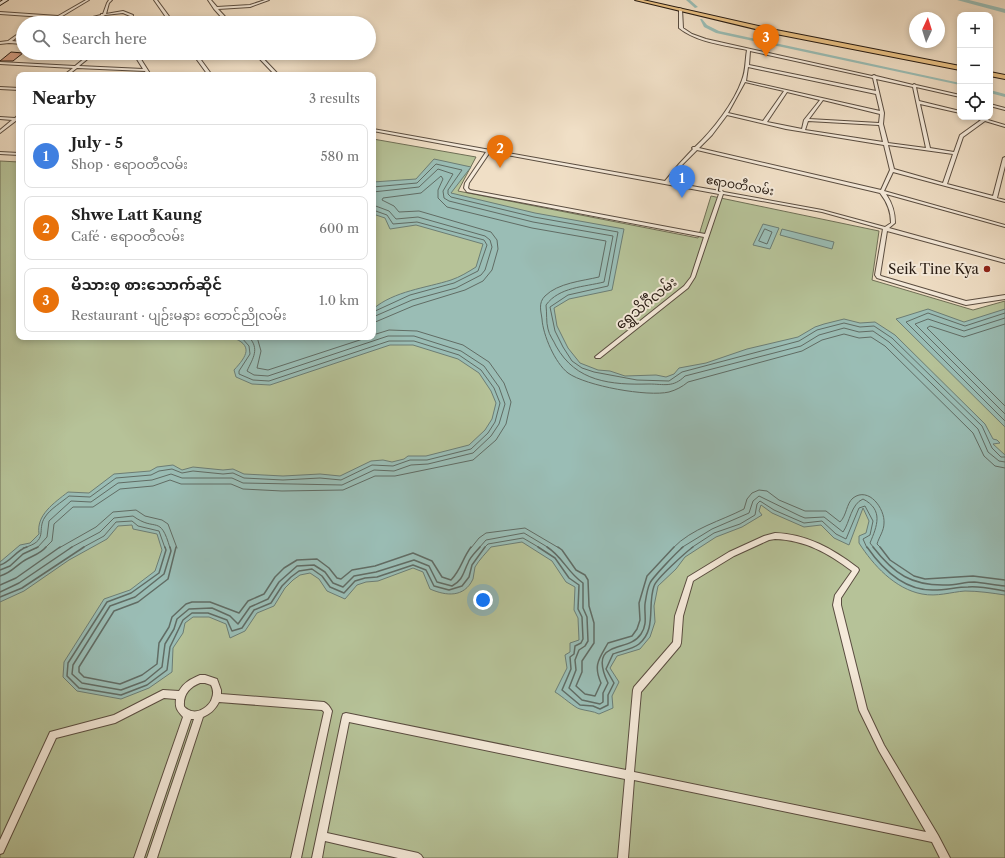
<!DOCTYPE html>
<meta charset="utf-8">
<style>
body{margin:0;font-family:"Libre Caslon Text","Noto Sans Myanmar",serif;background:#f6f6f6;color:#222}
.controls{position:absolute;right:12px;top:12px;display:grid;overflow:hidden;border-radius:8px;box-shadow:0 2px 6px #0003}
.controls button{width:36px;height:36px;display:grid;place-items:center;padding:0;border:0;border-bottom:1px solid #e0e0e0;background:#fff;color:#222;font:20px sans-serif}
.compass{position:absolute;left:909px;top:12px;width:36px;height:36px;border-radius:50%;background:#fff;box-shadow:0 2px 6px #0003;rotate:4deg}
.you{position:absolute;left:483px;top:600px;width:14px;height:14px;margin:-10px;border:3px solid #fff;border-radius:50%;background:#1a73e8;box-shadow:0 0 0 6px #1a73e833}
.badge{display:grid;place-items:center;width:26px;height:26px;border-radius:50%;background:#8f2418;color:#fff;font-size:13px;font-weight:700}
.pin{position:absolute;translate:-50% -33px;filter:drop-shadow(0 1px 2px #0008)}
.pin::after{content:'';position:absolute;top:21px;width:14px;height:12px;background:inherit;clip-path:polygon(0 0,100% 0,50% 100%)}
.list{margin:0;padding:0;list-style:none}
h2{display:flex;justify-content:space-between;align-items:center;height:52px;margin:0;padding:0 16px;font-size:17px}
h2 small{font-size:13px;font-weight:400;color:#767676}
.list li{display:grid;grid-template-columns:26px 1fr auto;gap:12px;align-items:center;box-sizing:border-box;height:64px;margin:0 8px 8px;padding:0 8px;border:1px solid #e0e0e0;border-radius:8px}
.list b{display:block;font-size:15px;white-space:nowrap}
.list p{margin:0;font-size:13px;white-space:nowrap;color:#767676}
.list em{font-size:13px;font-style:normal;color:#767676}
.icon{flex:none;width:22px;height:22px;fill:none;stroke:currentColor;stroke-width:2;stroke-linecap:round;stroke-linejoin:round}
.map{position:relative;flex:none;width:1005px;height:858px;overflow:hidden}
.search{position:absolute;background:#fff;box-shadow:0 2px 6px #0003;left:16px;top:16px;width:360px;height:44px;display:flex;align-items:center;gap:10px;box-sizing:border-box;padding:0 14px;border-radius:22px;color:#767676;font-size:15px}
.panel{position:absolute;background:#fff;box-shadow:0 2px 6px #0003;left:16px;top:72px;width:360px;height:268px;border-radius:8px}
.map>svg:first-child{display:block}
</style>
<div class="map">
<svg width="1005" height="858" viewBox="0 0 1005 858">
<rect width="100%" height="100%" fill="#f0dfc6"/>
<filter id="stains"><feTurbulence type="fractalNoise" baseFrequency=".005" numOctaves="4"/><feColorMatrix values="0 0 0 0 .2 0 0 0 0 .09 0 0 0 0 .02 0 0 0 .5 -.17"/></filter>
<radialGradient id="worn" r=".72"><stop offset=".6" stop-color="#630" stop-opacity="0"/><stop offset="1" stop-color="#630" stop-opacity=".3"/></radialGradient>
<path fill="#b6c298" stroke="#6f6f56" d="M373,139L476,157L458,191L698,238L711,196L879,231L872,280L973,310L1005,301V858H0V161L19,162V337H373Z"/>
<path fill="#9abdb5" stroke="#6c7d74" d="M434,159L471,167L451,193L535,213L624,229L612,290L569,299L554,308L557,326L568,348L580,363L598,370L610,371L625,376L656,375L666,377L674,374L679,368L706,363L747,349L798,337L815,327L824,324L844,319L860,323L875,322L895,335L985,424L993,439L997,440L1000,443L993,444L1005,455V595C992,593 978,591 965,591C951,592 937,597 922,594C895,589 873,565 859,543V536L866,533L869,521L863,508L849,545L834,538L821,525L804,527L772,513L761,505L759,511L762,515L742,527L716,537L685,557L676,569L658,586L654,606L655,622L650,637L640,649L617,656L610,668L619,682L612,696L613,708L599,714C593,711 587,711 580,709C575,708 562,696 555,692L567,668L565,655L570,652V643L579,640L578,618L574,610L575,587L566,582L552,561L522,542L491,547C486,553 479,560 475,567C474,571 474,575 473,579C464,598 446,596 430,589L423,572L413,568L378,581L366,582L357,585L345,599L327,591L319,579L310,573L300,575L293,580L285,588L274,606L257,613L245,631L230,638L226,624L209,617H193L185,623L183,633L173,648L172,672L149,688L121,699L77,691L63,677L64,662L104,599L130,590L155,571L162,550L157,534L133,529L132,525L118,526L107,539L69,560L24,591L0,602V562L20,545L30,543L39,534C36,515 54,503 68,492L89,493L114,474L150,471L157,467L173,465L182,470L193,467L223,470L233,469L244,474L283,476L320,474L340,476L371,461L383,460L392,462L404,459L408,456H426L469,445L485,430L492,419L496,403L491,391L479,373L458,359L413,345H390L270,385L252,384L236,377L234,370C247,356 254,345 231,337H373V309C394,291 426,288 451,280C460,277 468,272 476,267L483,244L416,225L390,229L385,218L373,214V182L416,179Z
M763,224L779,228L770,249L753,245Z
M782,229L834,242L832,249L780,235Z
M928,309L964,322L1005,309V427L896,319Z"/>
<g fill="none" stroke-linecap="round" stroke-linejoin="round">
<path stroke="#616c64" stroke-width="1" d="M373,187L417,183L436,164L462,170L448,190V194L451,197L534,217L618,232L608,286L568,295L550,307L555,331L563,347L572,361L582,368L594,372L637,380L669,381L682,372L799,341L817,330L844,323L860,327L874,326L892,338L982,426L992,448L1001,457H1005
M373,192L419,187L438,169L453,174L443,191L444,198L449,201L533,222L613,236L604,282C584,287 559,287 546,305C547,313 546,322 548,329C549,335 554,341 556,346C576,382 611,385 649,384C664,384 673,388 685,376L801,346L819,335L844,328L859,332L873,331L889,342L978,429L988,452L999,461L1005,462
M373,205L389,211L396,219L418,217L485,236L490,240L492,247L485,270L481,275L456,288L412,300L373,317
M373,210L387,215L393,224L417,222L484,240L487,245L478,271L454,283L410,295L373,312
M765,229L772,232L767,244L759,241Z
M1005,313L965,326L928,313L906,322L1005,421
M1005,318L964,331L928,319L915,324L1005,414
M373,323L413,306L465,290L483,281L492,270L498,249L497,240L491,232L419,211L399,212L394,206L382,200L383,198L421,193L441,176L443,179L438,190V198L447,207L532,228L606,241L599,277C582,281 558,283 545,296C538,303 541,311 542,319C543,335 555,363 568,373C586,386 648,397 669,392C676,390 682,387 688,382L802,351L822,340L844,334L859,338L871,337L885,346L973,433L984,456L995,466L1005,468
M1005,324L964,337L930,326L927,328L1005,406
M257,337L261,351L257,368L268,370L369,337
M23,548C50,541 36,530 45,517C50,509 62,502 69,496L90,497L116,478L151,475L159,471L172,469L182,473L193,471L223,474L233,473L244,478L283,480L320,478L341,480L372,465L393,466L410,460H427L471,449L488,433L495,422L500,403L494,388L481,370L459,355L414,341H389L269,381L253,380L239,374V371L250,354L249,346L241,337
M37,548L47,537L49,521L71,501L91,502L118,483L152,480L171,474L182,478H232L243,483L342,485L374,470L394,471L411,465L428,464L473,453L491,436L499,424L505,404L499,387L484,366L461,351L414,336H388L268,376L254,375L247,371C253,358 260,349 249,337
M45,548L52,541L54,524L73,507H93L120,489L153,486L170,480L181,484H231L243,489L282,491L343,490L375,476H395L473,460L496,440L506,424L511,402L504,383L489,362L463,345L417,331L389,330L373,335
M59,548L96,527L113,512L136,510L145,516L162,520L168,524L177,548
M70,548L100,532L114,518L133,516C156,533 160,513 170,548
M82,548L104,536L116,522L132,521L138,526L159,531L165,548
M471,548L479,538L486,533L525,528L559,548
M479,548L486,540L524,533L549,548
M484,548L488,544L523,538L540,548
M673,548C692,528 721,521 744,509L747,499L752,493L759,490L767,491L779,500L805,511H826L840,522C847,515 846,504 853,498C869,486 885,509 884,523C884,531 879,537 877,544L881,548
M681,548L712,529L749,513L753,501L759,496L800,516L805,518L824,517L843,532C850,522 851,504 863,499C884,510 877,526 870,543L874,548
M691,548L714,533L740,524L755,515L757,504L760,501L774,510L804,523L822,521L836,534L846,539L859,508L865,506L873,521L870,535L863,539L867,548"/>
<path stroke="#616c64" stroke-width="1.5" d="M165,547L166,550L159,573L131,593L107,602L68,663L67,676L79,688L121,695L147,685L167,670L170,647L183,620L192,613H208L227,620L232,631L242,628L254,610L271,603L282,586L291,577L299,571L312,569L322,576L330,587L344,593L355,581L365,578L377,577L413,565L426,570L434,586L449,590L462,586L469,577L472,565L485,547
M170,547L171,551L164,574L135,597L110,606L73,665L72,674L82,683L121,690L145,681L162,667L165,644L174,629L177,619L189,609L212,608L230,616L238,624L250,607L268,599L279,582L297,566L314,565L325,572L333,583L343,587L354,576L376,572L414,560L429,566L437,582L452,586C463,580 463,573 468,563C470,557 476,552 480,547
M176,547L168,579L138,602L114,611L79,667V672L84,677L120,684L142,675L157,664L159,643L169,627L172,617L186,604L192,602H210L239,613L248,601L264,594L275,577L284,568L297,560L317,559L329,568L337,578L341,579L352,570L375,566L413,553L432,561L442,577L451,580C461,570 462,559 471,547
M538,547L555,558L569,578L579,585L578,609L582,617L583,639L581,643L575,646L574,654L570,657L571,669L562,690L580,705L593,706L600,709L608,705V695L614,683L606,669L613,654C621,651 633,649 639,644C657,629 647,606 654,586C656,579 686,552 693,547
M547,547C563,557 567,572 583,583V608L587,617L588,641L585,646L579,650L575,660L576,670L569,688L582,700L600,704L603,702V693L608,683C587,638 628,654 641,634C648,624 644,614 645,604C646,598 647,589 650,583C653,577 677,552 683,547
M558,547L562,550L576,570L585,575L588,580L589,606L594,623V643L582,661V672L576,686L585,694L595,696L601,683C593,665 599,659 608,643L632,636L637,629L640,620L639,603L647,576L674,547
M867,547C883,570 905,591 934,590C946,590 957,587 968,587C981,586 993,589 1005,591
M873,547C894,574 912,586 946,585C956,585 965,582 974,582C984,583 995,585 1005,586
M880,547L890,560L914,576L925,579L973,576L1005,580
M0,565C11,562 16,550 27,547
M0,570L10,566L23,554L38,547
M0,576C12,573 17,564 27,559C34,555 40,554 46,547
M0,585L16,578L60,547
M0,592L19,583L72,547
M0,597L22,588L84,547"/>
<path fill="#9abdb5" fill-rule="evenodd" d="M686,0H690L698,7L695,8Z
M700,19H702L707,25L719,31L960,83V85L716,33L704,27Z
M990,90L1005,94V97L990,93Z"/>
<path fill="#9abdb5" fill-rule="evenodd" d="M957,0H969L1005,9V13Z"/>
</g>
<path fill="#d6a086" stroke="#281c13" d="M11,52L23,53L13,61H0Z"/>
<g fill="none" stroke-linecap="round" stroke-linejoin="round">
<g stroke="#5a4d40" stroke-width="2">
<path id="street" d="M86,0H89L59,18L0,14V12L58,16Z
M109,0H112L109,3L106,14L123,11L133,15L132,20L124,23H119L130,18V16L123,13L105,15L100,18L75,23H68L101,15V14H103L107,3Z
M154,0H157L174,23H170Z
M208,0H211L217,7L250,5L265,0H269L250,7L218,9L231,23H227L225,20L211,23H205L223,19L214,9Z
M679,8L682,9L683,28L692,34L706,39L872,76L874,75L876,76L913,85L914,84L916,85L960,95V97L916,87L919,101L960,111V113L920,104L930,148L954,152L960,135L981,120L972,117H978L1005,125V127L985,121L963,137L947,184L993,196L1003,158L1005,157V166L997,198L1005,200V202L893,172L884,191L1005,225V227L886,194C892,203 895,212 895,223L889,228L1005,260V263L887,231L880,275L881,276L966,301L1005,295V299L966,305L877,278L875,275L883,229L822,212L723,194L695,277L688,288L600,358H596L595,357L596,356L684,286L691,277L704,237L467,192L464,188L465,183L486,152L373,131V129L665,181L679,164L693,149L692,148L693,147H695C713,130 734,103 742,80C746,70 745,61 747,50C725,45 698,43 679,28ZM750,51L873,78L876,91L749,65ZM748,67L876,94L880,111L746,81ZM876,79L913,87L926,148L888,143L883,124L884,113ZM745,82L784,91L763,121L728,113ZM787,92L820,100L804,120L802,129L767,122ZM823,100L880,114L879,123L809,119ZM727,115L786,129L884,145L890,170L881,190L699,148L712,135ZM808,121L879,125L883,142L805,130ZM888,145L953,154L943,183L894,169ZM697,150L880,193C887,202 891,211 891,223L885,227L822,210L724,192L722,191H720L669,182L682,165ZM490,152L719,194L705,234L470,190L468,188L469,183Z
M22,31H23V33L12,41L23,42V44L9,43L0,44V42L8,41Z
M91,53H95L79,66L143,69L133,53H137L151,75H147L145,71L77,68L68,75H64L73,68L0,64V62L75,66Z
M192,53H196L212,75H208Z
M254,53H258L279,75H275Z
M0,87L19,88V90L0,89Z
M990,104L1005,108V110L990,106Z
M18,115H19V118L17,120L0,133V130L12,120L0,119V117L15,118Z
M0,152L19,153V155L0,154Z
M775,533C807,534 833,549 858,568L859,570L858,572L841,598V605L867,709L884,745L938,835L950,858H940L932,842L634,780L628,858H618L625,779L349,722L327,833L418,853L421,855L423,858H398L325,841L322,858H312L342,717L343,714L346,713L626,770L633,690L634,687L673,642L675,616L688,577L729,552L764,536ZM775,539C805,540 828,553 852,571L835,595L833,605L859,710L879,751L926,832L634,772L641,692L680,646L681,643L683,616L693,581L734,556L769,540Z
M200,675H205L217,679L221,690V694L324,702C328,704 330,707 332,711L301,858H291L324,712L322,710L219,702C215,710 210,714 203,717L157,858H147L194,719H191L144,858H134L183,717C177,710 175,708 176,699L164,698L115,723L56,738L3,853L0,854V840L50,732L114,715L163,690L179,691C184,682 191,679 200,675ZM200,683H205L211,685C213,689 214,693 212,698C210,706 198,715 189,710C188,710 184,707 184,706C183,694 190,687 200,683Z"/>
</g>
<g stroke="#281c13" stroke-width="2">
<path id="secondary" d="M3,0H8L0,5V2Z"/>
</g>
<g stroke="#281c13" stroke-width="2">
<path id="primary" d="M635,0H643L776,30L960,66V70L776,34Z
M990,72L1005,75V79L990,76Z"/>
</g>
<use href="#street" fill="#f5eada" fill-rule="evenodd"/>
<use href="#secondary" fill="#f5eada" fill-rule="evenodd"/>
<use href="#primary" fill="#e8c083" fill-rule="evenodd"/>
</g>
<circle fill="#8f2418" stroke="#f5eada" stroke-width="1.5" cx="987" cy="269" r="4"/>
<g text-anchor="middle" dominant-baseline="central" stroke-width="4" stroke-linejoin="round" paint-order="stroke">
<g font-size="12" fill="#281c13" stroke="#f5eada">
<text transform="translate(740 185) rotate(10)">ဧရာဝတီလမ်း</text>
</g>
<g font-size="14" fill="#281c13" stroke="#f5eada" text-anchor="end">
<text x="979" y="269">Seik Tine Kya</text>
</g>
<g font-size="14" fill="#281c13" stroke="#f5eada">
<text transform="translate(646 303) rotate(-39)">ရွှေသိင်္ဂီလမ်း</text>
</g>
</g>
<rect width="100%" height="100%" filter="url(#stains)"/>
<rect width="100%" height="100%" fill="url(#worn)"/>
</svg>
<div class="controls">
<button>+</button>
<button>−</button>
<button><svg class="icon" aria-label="locate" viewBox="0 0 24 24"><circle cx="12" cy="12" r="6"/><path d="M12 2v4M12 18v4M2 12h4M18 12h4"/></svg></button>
</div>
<svg class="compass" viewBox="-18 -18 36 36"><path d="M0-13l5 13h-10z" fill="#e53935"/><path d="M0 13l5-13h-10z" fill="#767676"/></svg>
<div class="you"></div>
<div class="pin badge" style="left:682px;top:198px;background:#3f7fe0">1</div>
<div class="pin badge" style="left:500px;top:168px;background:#e8710a">2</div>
<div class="pin badge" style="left:766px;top:57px;background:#e8710a">3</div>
<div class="search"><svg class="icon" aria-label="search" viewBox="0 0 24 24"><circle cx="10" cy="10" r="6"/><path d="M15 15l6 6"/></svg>Search here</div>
<section class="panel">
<h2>Nearby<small>3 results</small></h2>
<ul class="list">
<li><span class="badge" style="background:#3f7fe0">1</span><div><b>July - 5</b><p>Shop · ဧရာဝတီလမ်း</p></div><em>580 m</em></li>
<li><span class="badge" style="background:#e8710a">2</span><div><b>Shwe Latt Kaung</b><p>Café · ဧရာဝတီလမ်း</p></div><em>600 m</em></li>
<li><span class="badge" style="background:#e8710a">3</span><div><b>မိသားစု စားသောက်ဆိုင်</b><p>Restaurant · ပျဉ်းမနား တောင်ညိုလမ်း</p></div><em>1.0 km</em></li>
</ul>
</section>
</div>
